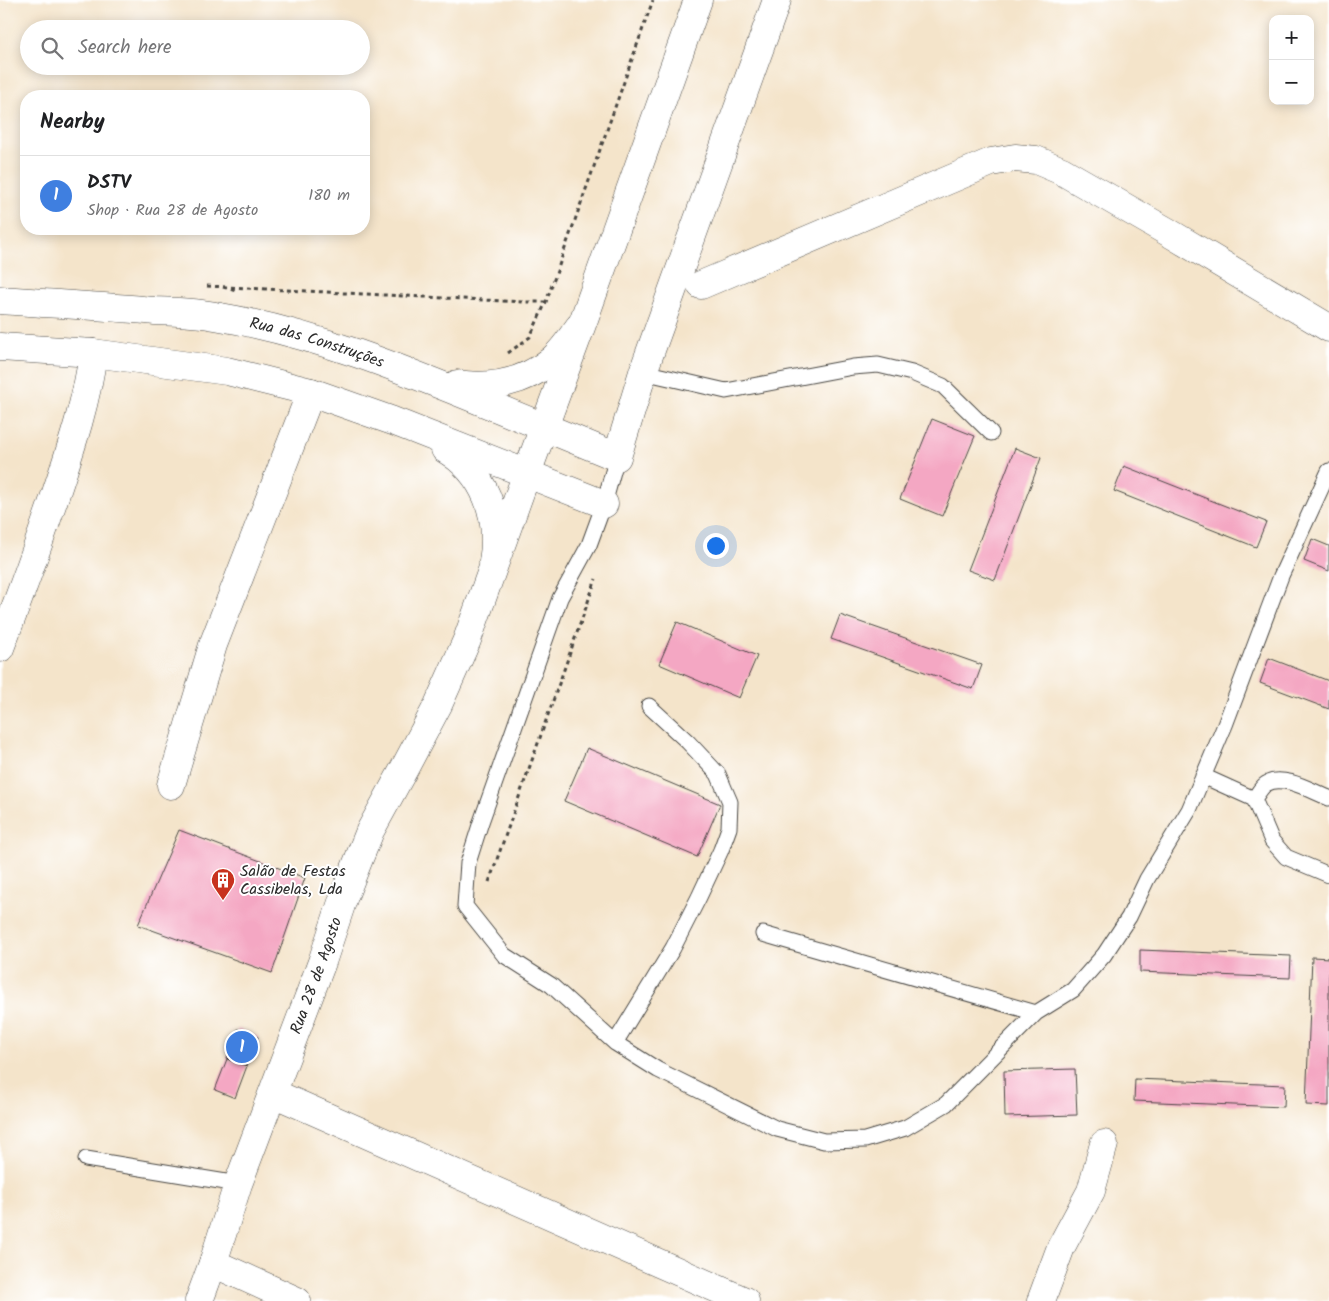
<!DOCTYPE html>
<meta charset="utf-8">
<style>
body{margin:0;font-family:Kalam,sans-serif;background:#f2f2f2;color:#202124}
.controls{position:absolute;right:15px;top:15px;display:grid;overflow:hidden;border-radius:10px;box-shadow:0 2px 12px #0003}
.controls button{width:45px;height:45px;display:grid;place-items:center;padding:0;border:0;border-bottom:1px solid #e0e0e0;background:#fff;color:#202124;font:25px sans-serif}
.you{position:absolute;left:715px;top:545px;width:18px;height:18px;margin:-12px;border:4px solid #fff;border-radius:50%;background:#1a73e8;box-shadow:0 0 0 8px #1a73e833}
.badge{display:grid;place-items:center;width:32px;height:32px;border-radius:50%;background:#c8321e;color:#fff;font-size:16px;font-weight:700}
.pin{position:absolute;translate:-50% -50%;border:2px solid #fff;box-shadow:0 1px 5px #0006}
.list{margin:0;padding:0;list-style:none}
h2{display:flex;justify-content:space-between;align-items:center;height:65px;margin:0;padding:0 20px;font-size:21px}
h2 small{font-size:16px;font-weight:400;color:#757577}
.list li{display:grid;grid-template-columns:32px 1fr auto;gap:15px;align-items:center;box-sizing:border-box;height:80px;padding:0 20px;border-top:1px solid #e0e0e0}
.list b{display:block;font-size:19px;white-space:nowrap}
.list p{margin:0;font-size:16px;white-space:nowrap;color:#757577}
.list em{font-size:16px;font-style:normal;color:#757577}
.icon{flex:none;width:28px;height:28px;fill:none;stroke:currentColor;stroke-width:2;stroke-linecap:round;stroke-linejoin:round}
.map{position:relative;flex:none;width:1329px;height:1301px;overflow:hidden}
.search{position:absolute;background:#fff;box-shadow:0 2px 12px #0003;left:20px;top:20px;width:350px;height:55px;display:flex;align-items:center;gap:12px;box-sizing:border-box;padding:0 18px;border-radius:28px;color:#757577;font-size:19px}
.panel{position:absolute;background:#fff;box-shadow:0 2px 12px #0003;left:20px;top:90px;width:350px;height:145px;border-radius:20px}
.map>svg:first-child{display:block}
</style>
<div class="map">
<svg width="1329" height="1301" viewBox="0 0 1329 1301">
<rect width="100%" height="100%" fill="#fff"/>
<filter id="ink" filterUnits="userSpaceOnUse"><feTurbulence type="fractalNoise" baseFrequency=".02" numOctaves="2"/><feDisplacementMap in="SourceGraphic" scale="10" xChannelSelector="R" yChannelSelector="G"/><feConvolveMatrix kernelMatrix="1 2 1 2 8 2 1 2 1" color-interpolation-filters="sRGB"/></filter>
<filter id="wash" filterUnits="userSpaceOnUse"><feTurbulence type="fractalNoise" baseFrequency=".0096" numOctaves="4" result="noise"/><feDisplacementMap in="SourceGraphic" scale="20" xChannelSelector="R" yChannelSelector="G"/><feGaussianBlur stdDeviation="1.12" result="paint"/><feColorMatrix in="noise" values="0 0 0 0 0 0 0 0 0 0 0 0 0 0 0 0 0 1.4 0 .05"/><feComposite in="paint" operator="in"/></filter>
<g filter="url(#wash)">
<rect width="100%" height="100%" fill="#f4e4ca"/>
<g id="blocks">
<path fill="#f4a7c3" d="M932,419L975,436L942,516L900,499Z
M1015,448L1041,458L995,580L968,570Z
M1124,466L1266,522L1256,547L1114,491Z
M1312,539L1329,546V571L1304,561Z
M840,615L982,665L973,689L831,639Z
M677,622L757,656L739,698L659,664Z
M1269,658L1329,681V709L1260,683Z
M587,748L720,804L697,857L564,801Z
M179,830L305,878L272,973L138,925Z
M1140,950L1291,956L1290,978L1140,972Z
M1312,957L1329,958V1106L1306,1105Z
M238,1029L258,1037L247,1065L227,1058Z
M227,1059L247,1066L235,1098L215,1090Z
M1075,1069L1077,1115L1005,1117L1004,1071Z
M1135,1079L1285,1085L1284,1107L1134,1101Z"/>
</g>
</g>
<g filter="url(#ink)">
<use href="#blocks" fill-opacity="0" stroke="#494743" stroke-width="1"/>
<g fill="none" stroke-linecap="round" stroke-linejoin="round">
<g stroke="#494743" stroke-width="17">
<path id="service" d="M643,372L726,391L853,367L878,365L912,373L943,386L991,433
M617,457L604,504L589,545L560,598L481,822L468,863L465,906L504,955L551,985L615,1043L658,1070L777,1129L824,1141L865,1140L905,1128L946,1104L1036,1013L1073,990L1104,955L1129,917L1147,879L1189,810L1225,725L1281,576L1329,471
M1203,776L1254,799L1272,841L1286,857L1329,875
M1254,799C1257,795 1261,787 1266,784C1283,773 1313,792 1329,798
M763,934L1036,1013
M615,1043L673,948L699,897L721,850L729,828L730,802L718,774L688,742L649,706
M86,1159L238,1184"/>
</g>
<g stroke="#494743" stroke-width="29">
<path id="minor" d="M701,285L991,162L1015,158L1036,160L1062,171L1168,232L1329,328
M0,648C20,596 39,543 57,490C72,445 87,400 93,353
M171,785L213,645L311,392
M273,1093L745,1301
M213,1263L297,1301
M1041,1301L1061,1247L1091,1191L1104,1144"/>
</g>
<g stroke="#494743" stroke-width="29">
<g id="tertiary">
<path id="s1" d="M0,300C52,304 103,306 155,311C175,312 195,312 215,316C330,335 437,384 544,427"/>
<path d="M0,347L93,353L227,371L311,392L393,421L604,504"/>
<path d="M457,384C491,389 525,382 552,360C563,351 571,338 579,327"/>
<path d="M445,449C485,473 501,516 493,562"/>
</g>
</g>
<g stroke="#494743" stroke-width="29">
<g id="secondary">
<path d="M544,427L617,457L643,372L777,0"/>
<path id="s2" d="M199,1301L213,1263L238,1184L322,962L344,896L370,831L404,769L438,705L467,640L527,473L584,319L698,0"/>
</g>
</g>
<path stroke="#494743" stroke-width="3" stroke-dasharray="4 4" stroke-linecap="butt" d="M207,286L523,302H546
M223,287L236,291
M508,353L530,337L546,302L653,0
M489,882L596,579"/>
<use href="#service" stroke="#fff" stroke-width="15"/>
<use href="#minor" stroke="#fff" stroke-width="28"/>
<use href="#tertiary" stroke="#fff" stroke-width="28"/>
<use href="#secondary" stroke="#fff" stroke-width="28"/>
</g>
</g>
<defs>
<g id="building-pin" transform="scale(1.25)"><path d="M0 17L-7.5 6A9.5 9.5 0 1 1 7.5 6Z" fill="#c8321e" stroke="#fff"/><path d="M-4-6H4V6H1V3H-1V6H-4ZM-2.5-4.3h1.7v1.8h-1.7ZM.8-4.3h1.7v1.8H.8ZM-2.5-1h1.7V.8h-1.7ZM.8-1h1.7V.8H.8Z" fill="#fff"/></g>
</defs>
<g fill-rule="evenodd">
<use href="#building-pin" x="223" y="880"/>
</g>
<g text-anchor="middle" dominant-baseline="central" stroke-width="4" stroke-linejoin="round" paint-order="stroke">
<g font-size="16" fill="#2b2b2b" stroke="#fff">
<text stroke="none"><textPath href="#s1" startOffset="321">Rua das Construções</textPath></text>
<text stroke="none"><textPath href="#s2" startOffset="346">Rua 28 de Agosto</textPath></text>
</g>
<g font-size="16" fill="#2b2b2b" stroke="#fff" text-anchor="start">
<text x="240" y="871">Salão de Festas<tspan x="240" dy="18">Cassibelas, Lda</tspan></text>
</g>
</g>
</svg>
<div class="controls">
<button>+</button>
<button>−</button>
</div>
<div class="you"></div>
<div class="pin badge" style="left:242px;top:1047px;background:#3f7fe0">1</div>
<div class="search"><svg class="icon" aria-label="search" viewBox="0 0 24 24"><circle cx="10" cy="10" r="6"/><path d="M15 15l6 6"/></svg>Search here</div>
<section class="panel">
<h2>Nearby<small></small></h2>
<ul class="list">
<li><span class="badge" style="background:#3f7fe0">1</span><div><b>DSTV</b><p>Shop · Rua 28 de Agosto</p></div><em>180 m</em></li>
</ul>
</section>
</div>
